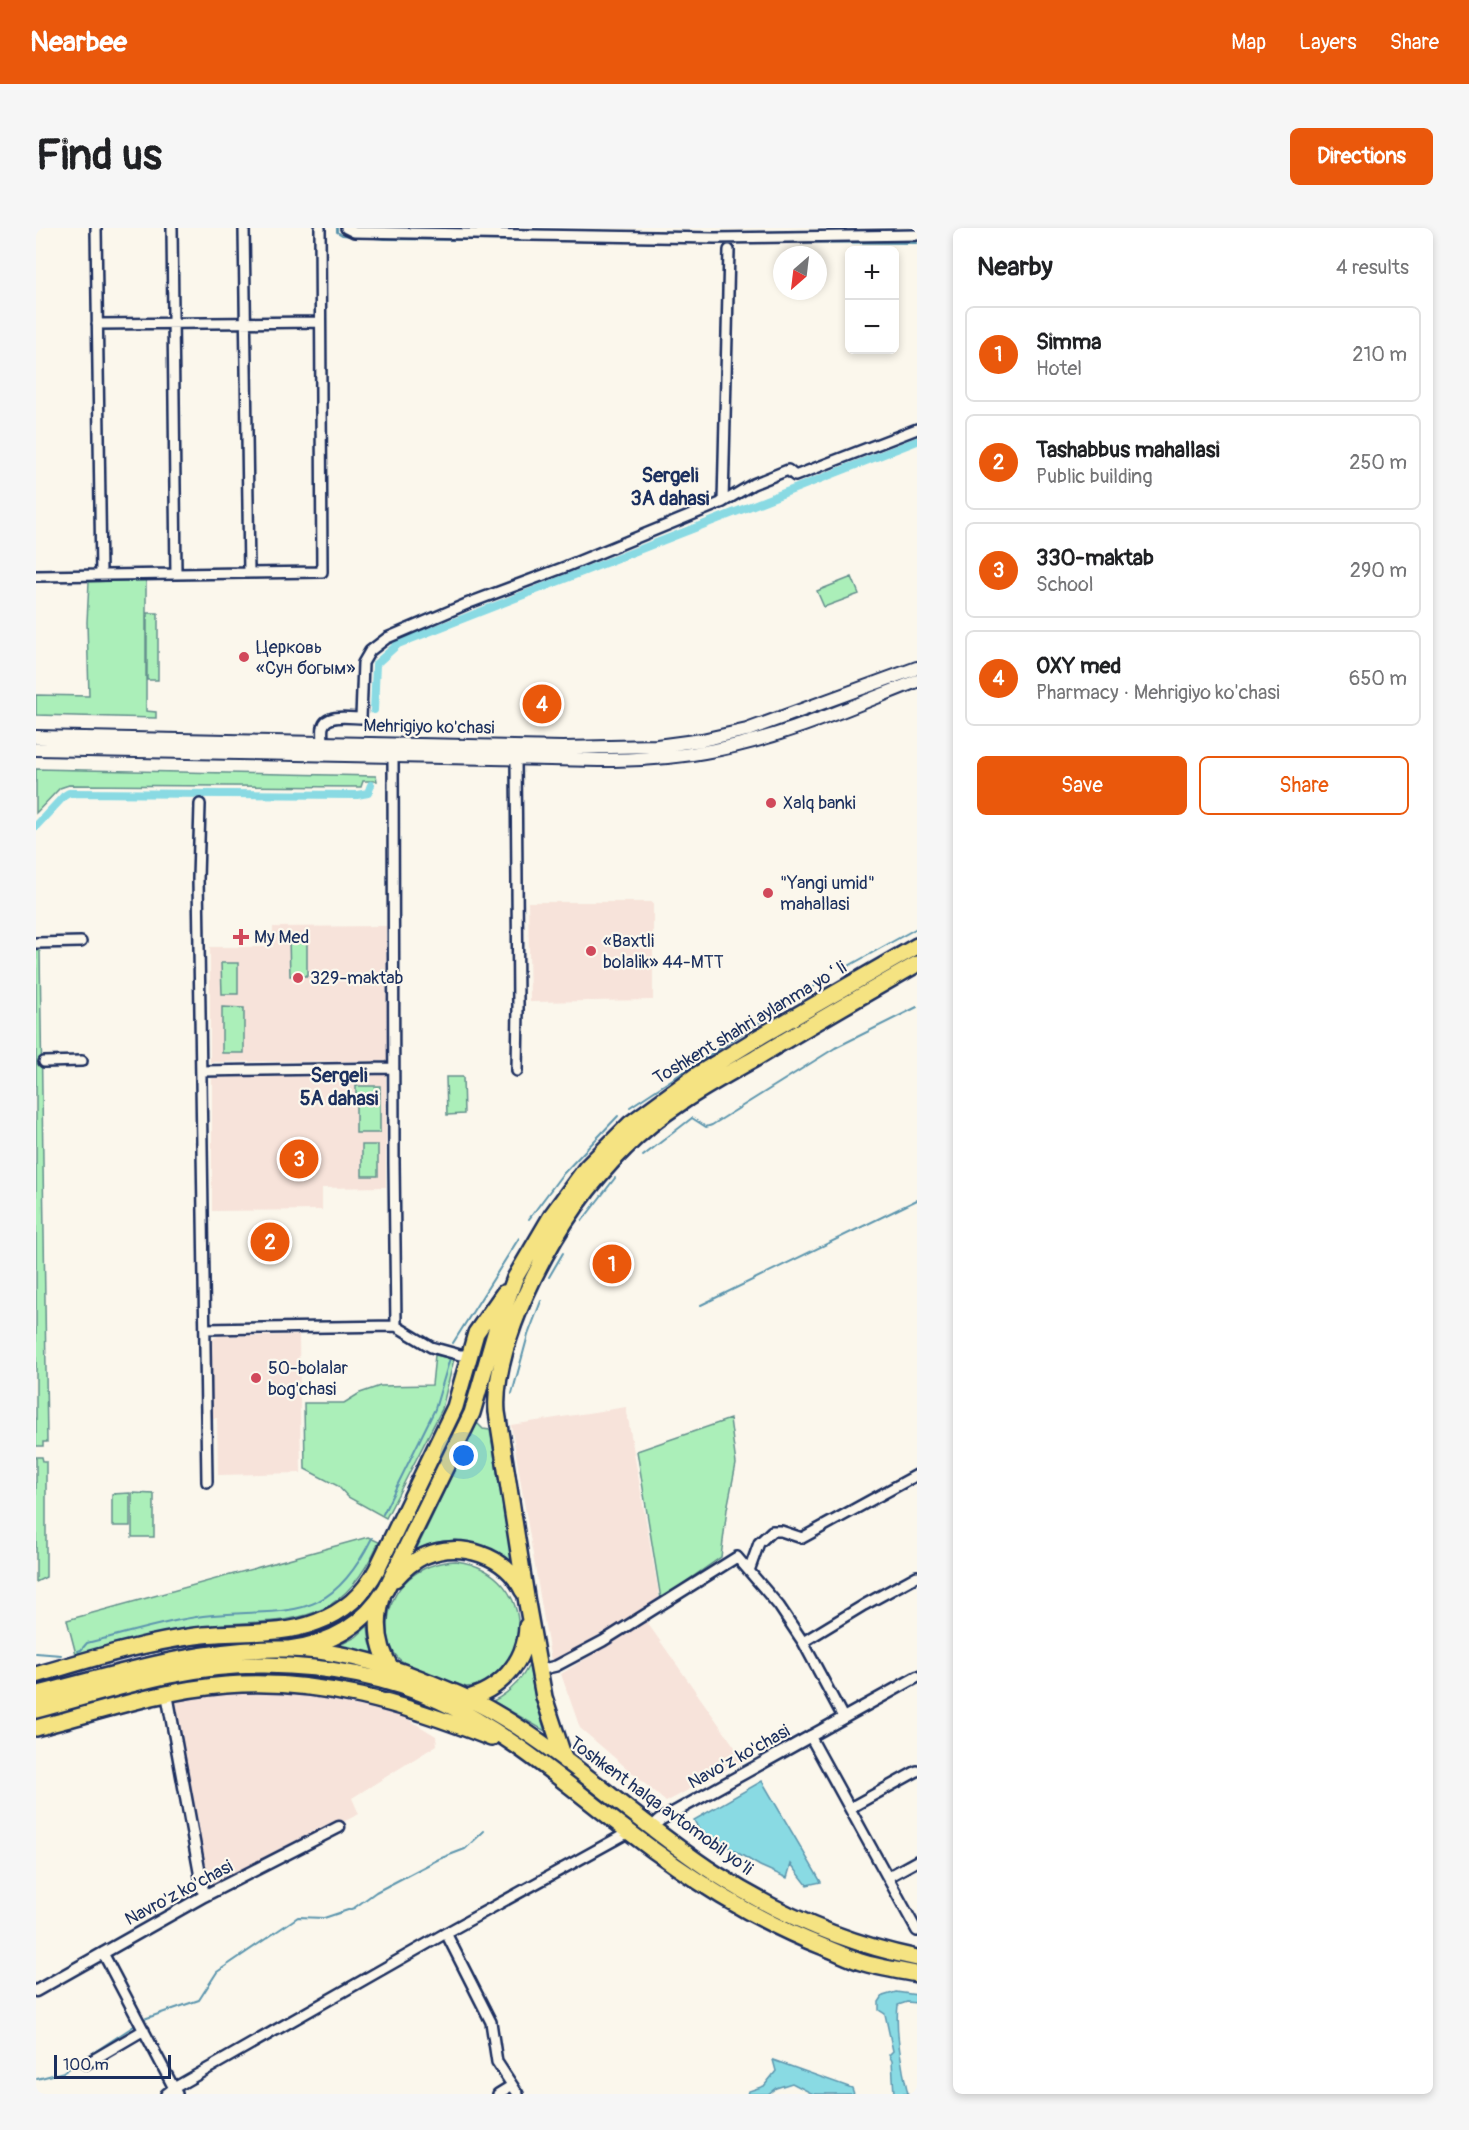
<!DOCTYPE html>
<meta charset="utf-8">
<style>
body{margin:0;font-family:Pangolin,sans-serif;background:#f6f6f6;color:#202124}
.controls{position:absolute;right:18px;top:18px;display:grid;overflow:hidden;border-radius:9px;box-shadow:0 3px 9px #0003}
.controls button{width:54px;height:54px;display:grid;place-items:center;padding:0;border:0;border-bottom:2px solid #e0e0e0;background:#fff;color:#202124;font:30px sans-serif}
.compass{position:absolute;left:737px;top:18px;width:54px;height:54px;border-radius:50%;background:#fff;box-shadow:0 3px 9px #0003;rotate:208deg}
.scale{position:absolute;left:18px;bottom:15px;width:117px;box-sizing:border-box;padding-left:6px;border:3px solid #1b2f5e;border-top:0;font-size:16px;line-height:21px;white-space:nowrap;color:#1b2f5e;-webkit-text-stroke:4px #fbf7ec;paint-order:stroke}
.you{position:absolute;left:428px;top:1228px;width:21px;height:21px;margin:-15px;border:4px solid #fff;border-radius:50%;background:#1a73e8;box-shadow:0 0 0 9px #1a73e833}
.badge{display:grid;place-items:center;width:39px;height:39px;border-radius:50%;background:#ea580c;color:#fff;font-size:20px;font-weight:700}
.pin{position:absolute;translate:-50% -50%;border:3px solid #fff;box-shadow:0 2px 6px #0006}
.list{margin:0;padding:0;list-style:none}
h2{display:flex;justify-content:space-between;align-items:center;height:78px;margin:0;padding:0 24px;font-size:26px}
h2 small{font-size:20px;font-weight:400;color:#757577}
.list li{display:grid;grid-template-columns:39px 1fr auto;gap:18px;align-items:center;box-sizing:border-box;height:96px;margin:0 12px 12px;padding:0 12px;border:2px solid #e0e0e0;border-radius:9px}
.list b{display:block;font-size:22px;white-space:nowrap}
.list p{margin:0;font-size:20px;white-space:nowrap;color:#757577}
.list em{font-size:20px;font-style:normal;color:#757577}
.actions{display:flex;gap:12px;padding:18px 24px}
.actions a{flex:1;padding:14px 0;border:2px solid #ea580c;border-radius:9px;text-align:center;font-size:21px;color:#ea580c}
.actions .main{background:#ea580c;color:#fff}
.map{position:relative;flex:none;width:881px;height:1866px;overflow:hidden;border-radius:9px}
header{display:flex;align-items:center;gap:36px;box-sizing:border-box;height:84px;padding:0 30px;background:#ea580c;color:#fff}
header strong{font-size:28px}
nav{display:flex;gap:33px;margin-inline-start:auto;font-size:21px}
.intro{display:flex;align-items:center;justify-content:space-between;box-sizing:border-box;height:144px;padding:0 36px}
h1{margin:0;font-size:42px}
.button{padding:15px 27px;border-radius:9px;background:#ea580c;color:#fff;font-size:21px;font-weight:700}
main{display:flex;gap:36px;padding:0 36px}
aside{flex:1;background:#fff;border-radius:9px;box-shadow:0 3px 9px #0003}
.map>svg:first-child{display:block}
</style>
<header>
<strong>Nearbee</strong>
<nav><a>Map</a><a>Layers</a><a>Share</a></nav>
</header>
<div class="intro"><h1>Find us</h1><a class="button">Directions</a></div>
<main>
<div class="map">
<svg width="881" height="1866" viewBox="0 0 881 1866">
<rect width="100%" height="100%" fill="#fbf7ec"/>
<filter id="ink" filterUnits="userSpaceOnUse"><feTurbulence type="fractalNoise" baseFrequency=".0167" numOctaves="2"/><feDisplacementMap in="SourceGraphic" scale="12" xChannelSelector="R" yChannelSelector="G"/><feConvolveMatrix kernelMatrix="1 2 1 2 8 2 1 2 1" color-interpolation-filters="sRGB"/></filter>
<g filter="url(#ink)">
<path fill="#f7e3da" d="M492,674H617V772L494,774Z
M350,698L351,833L174,834V719H237V699Z
M350,847V959L286,960V982L176,983V850Z
M263,1107L265,1245L182,1247L181,1190H176L175,1112L182,1108Z
M590,1179L624,1372L519,1432L515,1433L475,1197Z
M610,1393L708,1532L630,1574L544,1500L525,1446Z
M202,1464L280,1468L367,1488L400,1508L401,1517L316,1570L323,1586L172,1662L161,1587L150,1561L134,1474Z"/>
<path fill="#abefb9" stroke="#638f8c" stroke-width="1.5" d="M816,349L823,366L788,379L781,363Z
M110,352V483L120,484V490L0,487V467L53,468L51,394L53,354Z
M111,385H122V452H111Z
M0,541L340,548L341,553H327L325,559L33,557L24,560L0,585Z
M253,711H271V748H254Z
M0,720L4,724L11,1214H7V1218H0Z
M185,735H202V766H186Z
M186,779L208,780V825H186Z
M410,849H427L428,886L411,887Z
M320,858H344V905H320Z
M326,917H342V948H326Z
M456,1088L429,1185L344,1357C301,1419 257,1410 191,1414C166,1415 142,1420 117,1425L110,1421L187,1410L316,1380L439,1119Z
M399,1127L418,1131L406,1181L350,1290L312,1269L302,1258L269,1241L268,1175H308L324,1165L344,1158L396,1157Z
M694,1191L700,1236L691,1281L685,1329L625,1371L601,1223Z
M441,1195L447,1201L454,1202L477,1337C449,1313 414,1304 380,1322Z
M0,1229H6L7,1233H10V1349L0,1354Z
M94,1265V1298H76V1266Z
M96,1265L118,1266V1309H96Z
M332,1309L343,1314C301,1404 256,1389 171,1398C126,1402 83,1415 40,1426L31,1392Z
M420,1333C507,1345 496,1458 430,1459C414,1453 371,1440 362,1430C353,1420 351,1408 352,1395C354,1357 383,1335 420,1333Z
M332,1398L334,1414L339,1427L300,1419L320,1409Z
M493,1437L500,1474L509,1503L457,1473C473,1465 485,1453 493,1437Z
M225,1446L280,1450L336,1460L419,1491L247,1451L0,1496V1491L138,1454L181,1448Z"/>
<path fill="#89dae3" stroke="#5d96ae" stroke-width="1.5" d="M726,1553L785,1654L771,1657L755,1636L751,1650L724,1638L663,1602L658,1592Z
M860,1764L881,1767V1775L871,1774L862,1777C859,1801 866,1842 872,1866H858L856,1833L853,1827L857,1823L849,1786L843,1782V1774L847,1768Z
M737,1832L816,1860L818,1866H777L756,1855L740,1860L732,1866H712L713,1863L728,1858L740,1843Z"/>
<g fill="none" stroke-linecap="round" stroke-linejoin="round">
<path stroke="#5d96ae" stroke-width="2" d="M301,0V4L306,7L349,11L635,14
M704,14L881,15
M807,741L881,700
M594,879L794,748
M607,928L656,890L670,899L676,897L799,820L881,779
M493,991L525,948L582,888
M546,993L579,950
M513,1049L527,1025
M665,1077L881,972
M417,1115L483,1010
M476,1166L492,1107L505,1073
M347,1286L399,1181L414,1130
M42,1423L45,1422L51,1415C89,1406 128,1393 167,1388C249,1378 291,1401 336,1310
M0,1425L25,1427
M108,1791L163,1772L181,1744L262,1689L288,1690L318,1680L340,1664L403,1631L429,1621L448,1603
M1,1851L28,1844L98,1798"/>
<path stroke="#89dae3" stroke-width="8" d="M338,482L340,436L362,416L881,213
M0,598L28,568L33,565L321,567L332,565L335,557"/>
<g stroke="#1b2f5e" stroke-width="14">
<path id="minor" d="M60,0L65,347
M136,0L140,346
M208,0L213,345
M310,0L318,4L679,10L881,7
M61,96L283,94
M687,274L693,22
M0,348L286,344L284,0
M287,515C287,510 286,503 287,499C290,485 315,490 325,490L327,435L334,423L351,410L433,375L529,339L687,274L717,256L752,242L759,248L881,201
M357,524L358,935L360,1098
M480,530L482,779L481,843
M164,576L162,651L171,1254
M0,715L45,714
M8,834L46,833
M166,843L357,840
M169,1101L360,1098L395,1119L424,1127H433
M713,1343L723,1315L736,1303H745L766,1310L881,1247
M767,1414L828,1377L881,1348
M503,1442L520,1438L567,1413L701,1329L743,1378L767,1414L807,1489
M774,1508L881,1703
M814,1580L881,1543
M852,1649L881,1633
M410,1705L455,1794L461,1834L482,1866
M67,1725L141,1866
M50,1836L108,1802
M130,1866L138,1860L410,1705L593,1604
M462,1866L475,1858"/>
</g>
<g stroke="#1b2f5e" stroke-width="15">
<path id="tertiary" d="M131,1466L168,1668
M615,1600L624,1592L881,1449
M0,1763L168,1668L303,1599"/>
</g>
<g stroke="#1b2f5e" stroke-width="16">
<path id="secondary" d="M0,509L527,520L621,518L666,512L711,502L881,440
M0,521L563,532C598,532 633,530 668,524C741,512 812,480 881,453"/>
</g>
<g stroke="#1b2f5e" stroke-width="20">
<path id="trunk" d="M359,1351C367,1342 377,1333 388,1328C424,1312 470,1327 487,1363
M346,1370C339,1395 342,1420 356,1442
M253,1421C295,1416 328,1397 350,1361L436,1185L460,1102L479,1050L516,987L551,939L594,896L658,849L725,808L881,718
M0,1447C52,1432 105,1415 159,1408C199,1402 243,1409 281,1394C308,1384 328,1366 341,1341L419,1179L440,1105L468,1065
M0,1467C83,1445 165,1419 253,1421C298,1422 343,1434 385,1451C409,1461 434,1470 456,1483C536,1529 603,1596 680,1646C742,1686 809,1715 881,1730
M428,1471C463,1463 490,1435 491,1398
M0,1482C75,1462 150,1436 228,1437C287,1438 350,1448 404,1473C474,1505 531,1557 592,1603C653,1650 716,1691 788,1719C802,1724 814,1731 828,1735C846,1740 864,1743 881,1746
M0,1500C62,1484 126,1462 190,1457C282,1449 371,1477 455,1510
M529,1533L508,1469L491,1375L461,1184C458,1148 475,1099 490,1066C514,1013 547,961 589,920C626,882 674,856 720,830C773,798 827,767 881,736"/>
</g>
<use href="#minor" stroke="#fbf7ec" stroke-width="9"/>
<use href="#tertiary" stroke="#fbf7ec" stroke-width="10"/>
<use href="#secondary" stroke="#fbf7ec" stroke-width="12"/>
<use href="#trunk" stroke="#f5e382" stroke-width="15"/>
</g>
</g>
<g fill="#d1495b" stroke="#fbf7ec" stroke-width="2">
<circle cx="208" cy="429" r="6"/>
<circle cx="735" cy="575" r="6"/>
<circle cx="732" cy="665" r="6"/>
<path d="M202 700h6v6h6v6h-6v6h-6v-6h-6v-6h6z"/>
<circle cx="555" cy="723" r="6"/>
<circle cx="262" cy="750" r="6"/>
<circle cx="220" cy="1150" r="6"/>
</g>
<g text-anchor="middle" dominant-baseline="central" stroke-width="4.5" stroke-linejoin="round" paint-order="stroke">
<g font-size="18" fill="#1b2f5e" stroke="#fbf7ec" text-anchor="start">
<text x="220" y="419">Церковь<tspan x="220" dy="21">«Сун богым»</tspan></text>
<text x="747" y="575">Xalq banki</text>
<text x="744" y="655">"Yangi umid"<tspan x="744" dy="21">mahallasi</tspan></text>
<text x="218" y="709">My Med</text>
<text x="567" y="713">«Baxtli<tspan x="567" dy="21">bolalik» 44-MTT</tspan></text>
<text x="274" y="750">329-maktab</text>
<text x="232" y="1140">50-bolalar<tspan x="232" dy="21">bog'chasi</tspan></text>
</g>
<g font-size="18" fill="#1b2f5e" stroke="#fbf7ec">
<text transform="translate(393 499) rotate(1)">Mehrigiyo ko'chasi</text>
<text transform="translate(714 795) rotate(-31)">Toshkent shahri aylanma yoʻli</text>
<text transform="translate(703 1529) rotate(-29)">Navo'z ko'chasi</text>
<text transform="translate(625 1578) rotate(36)">Toshkent halqa avtomobil yo'li</text>
<text transform="translate(143 1665) rotate(-28)">Navro'z ko'chasi</text>
</g>
<g font-size="20" font-weight="bold" fill="#1b2f5e" stroke="#fbf7ec">
<text x="634" y="247">Sergeli<tspan x="634" dy="23">3A dahasi</tspan></text>
<text x="303" y="847">Sergeli<tspan x="303" dy="23">5A dahasi</tspan></text>
</g>
</g>
</svg>
<div class="controls">
<button>+</button>
<button>−</button>
</div>
<svg class="compass" viewBox="-18 -18 36 36"><path d="M0-13l5 13h-10z" fill="#e53935"/><path d="M0 13l5-13h-10z" fill="#757577"/></svg>
<div class="scale">100 m</div>
<div class="you"></div>
<div class="pin badge" style="left:576px;top:1036px">1</div>
<div class="pin badge" style="left:234px;top:1014px">2</div>
<div class="pin badge" style="left:263px;top:931px">3</div>
<div class="pin badge" style="left:506px;top:476px">4</div>
</div>
<aside>
<h2>Nearby<small>4 results</small></h2>
<ul class="list">
<li><span class="badge">1</span><div><b>Simma</b><p>Hotel</p></div><em>210 m</em></li>
<li><span class="badge">2</span><div><b>Tashabbus mahallasi</b><p>Public building</p></div><em>250 m</em></li>
<li><span class="badge">3</span><div><b>330-maktab</b><p>School</p></div><em>290 m</em></li>
<li><span class="badge">4</span><div><b>OXY med</b><p>Pharmacy · Mehrigiyo ko'chasi</p></div><em>650 m</em></li>
</ul>
<div class="actions"><a class="main">Save</a><a>Share</a></div>
</aside>
</main>
